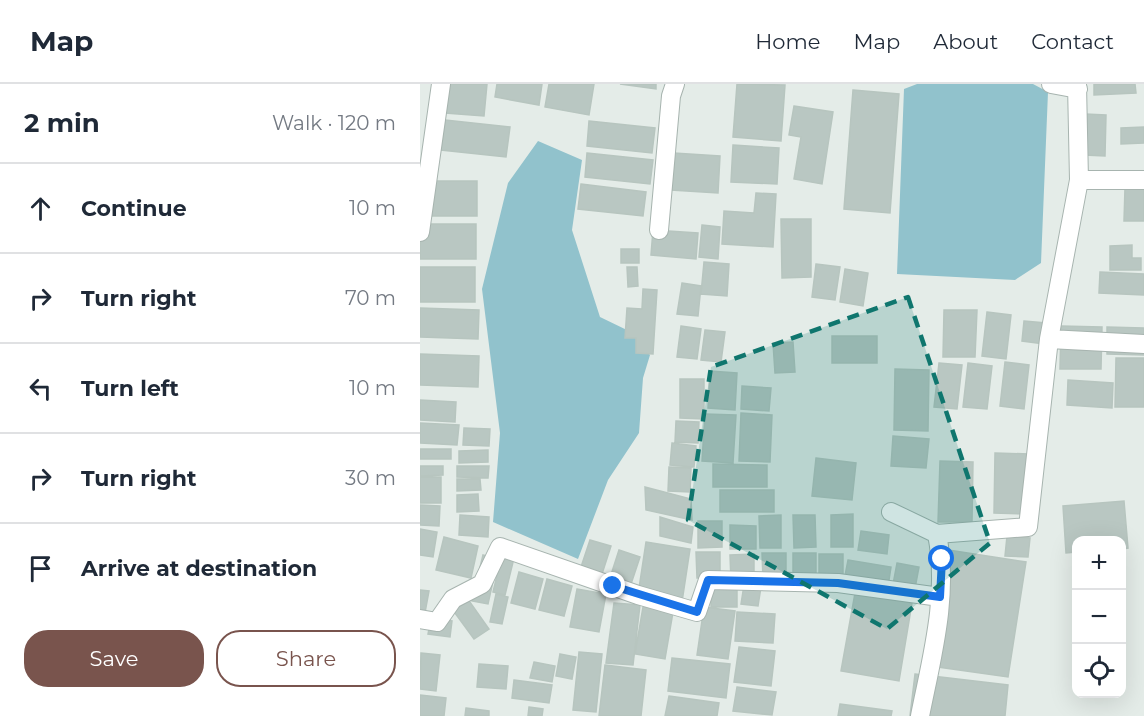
<!DOCTYPE html>
<meta charset="utf-8">
<style>
body{margin:0;font-family:Montserrat,sans-serif;background:#f2f2f3;color:#1f2937}
.controls{position:absolute;right:18px;bottom:18px;display:grid;overflow:hidden;border-radius:12px;box-shadow:0 6px 24px #0002}
.controls button{width:54px;height:54px;display:grid;place-items:center;padding:0;border:0;border-bottom:2px solid #e0e1e3;background:#fff;color:#1f2937;font:30px sans-serif}
.stop{position:absolute;width:18px;height:18px;margin:-14px;border:4px solid #1a73e8;border-radius:50%;background:#fff}
.stop.end{background:#1a73e8;border-color:#fff;box-shadow:0 2px 6px #0008}
.list{margin:0;padding:0;list-style:none}
h2{display:flex;justify-content:space-between;align-items:center;height:78px;margin:0;padding:0 24px;font-size:26px}
h2 small{font-size:20px;font-weight:400;color:#747a83}
.list li{display:grid;grid-template-columns:39px 1fr auto;gap:18px;align-items:center;box-sizing:border-box;height:90px;padding:0 24px;border-top:2px solid #e0e1e3}
.list b{display:block;font-size:22px;white-space:nowrap}
.list em{font-size:20px;font-style:normal;color:#747a83}
.actions{display:flex;gap:12px;padding:18px 24px}
.actions a{flex:1;padding:14px 0;border:2px solid #79544d;border-radius:24px;text-align:center;font-size:21px;color:#79544d}
.actions .main{background:#79544d;color:#fff}
.icon{flex:none;width:33px;height:33px;fill:none;stroke:currentColor;stroke-width:2;stroke-linecap:round;stroke-linejoin:round}
.map{position:relative;flex:none;width:724px;height:632px;overflow:hidden}
header{display:flex;align-items:center;gap:36px;box-sizing:border-box;height:84px;padding:0 30px;background:#fff;border-bottom:2px solid #e0e1e3}
header strong{font-size:28px}
nav{display:flex;gap:33px;margin-inline-start:auto;font-size:21px}
main{display:flex}
aside{flex:1;background:#fff}
.map>svg:first-child{display:block}
</style>
<header>
<strong>Map</strong>
<nav><a>Home</a><a>Map</a><a>About</a><a>Contact</a></nav>
</header>
<main>
<aside>
<h2>2 min<small>Walk · 120 m</small></h2>
<ul class="list">
<li><svg class="icon" aria-label="ahead" viewBox="0 0 24 24"><path d="M12 20V5M6 11l6-6 6 6"/></svg><div><b>Continue</b></div><em>10 m</em></li>
<li><svg class="icon" aria-label="right" viewBox="0 0 24 24"><path d="M7 20v-9h11M14 6l5 5-5 5"/></svg><div><b>Turn right</b></div><em>70 m</em></li>
<li><svg class="icon" aria-label="left" viewBox="0 0 24 24"><path d="M17 20v-9H6M10 6l-5 5 5 5"/></svg><div><b>Turn left</b></div><em>10 m</em></li>
<li><svg class="icon" aria-label="right" viewBox="0 0 24 24"><path d="M7 20v-9h11M14 6l5 5-5 5"/></svg><div><b>Turn right</b></div><em>30 m</em></li>
<li><svg class="icon" aria-label="arrive" viewBox="0 0 24 24"><path d="M6 21V4h12l-3 4 3 4H6"/></svg><div><b>Arrive at destination</b></div></li>
</ul>
<div class="actions"><a class="main">Save</a><a>Share</a></div>
</aside>
<div class="map">
<svg width="724" height="632" viewBox="0 0 724 632">
<rect width="100%" height="100%" fill="#e4ece8"/>
<path fill="#91c2cc" d="M497,0H613L628,8L621,179L595,196L477,190L484,5Z
M118,57L162,76L152,146L180,233L211,248L230,271L223,294L219,349L188,396L158,475L73,438L80,349L62,205L88,99Z"/>
<path fill="#b9c7c2" stroke="#b7c5bf" stroke-width="1.5" d="M15,0H67L64,32L12,28Z
M77,0H122L119,21L75,13Z
M129,0H174L169,31L125,23Z
M200,0H236V5Z
M317,0L365,1L361,57L313,53Z
M674,0H715L716,9L674,11Z
M433,6L479,10L470,129L424,125Z
M374,22L413,28L402,100L374,95L381,53L369,51Z
M665,30L686,31L685,72L664,71Z
M25,36L90,43L86,73L21,66Z
M169,37L235,44L232,69L167,62Z
M724,43V59L701,60V44Z
M313,61L359,64L357,100L311,98Z
M238,68L300,72L298,109L235,105Z
M167,69L233,76L230,100L165,93Z
M0,97H57V132H0Z
M161,100L226,108L223,132L158,125Z
M705,104H724V137H704Z
M336,109L356,110L353,163L302,160L304,127L334,129Z
M361,135H391V193L362,194Z
M0,140H56V175H0Z
M282,141L300,143L298,175L279,173Z
M233,146L278,149L276,175L231,171Z
M712,161V174H721V186H690V162Z
M201,165H219V179H201Z
M284,178L309,180L307,212L281,210Z
M396,180L420,183L415,216L392,213Z
M0,183H55V218H0Z
M207,183H217L218,202L208,203Z
M425,185L448,189L443,222L420,218Z
M680,188L724,190V211L679,209Z
M262,199L281,202L278,232L257,230Z
M223,205L237,206L233,270L216,269V254H205L207,224L222,225Z
M0,224L59,226L58,255L0,253Z
M524,226H557L555,273H523Z
M567,228L591,231L586,275L562,272Z
M604,237L626,239L624,260L602,257Z
M261,242L281,245L277,275L257,273Z
M641,242L682,243L681,285H640Z
M687,243L724,244V271L687,270Z
M285,246L305,248L301,278L281,276Z
M412,252H457V279H412Z
M373,258L375,288L355,289L353,259Z
M0,270L59,272L58,303L0,301Z
M696,274H724V323H695Z
M585,278L609,281L604,325L580,322Z
M519,279L542,281L537,325L514,323Z
M548,279L572,282L567,325L543,323Z
M475,285L509,286L508,347L474,346Z
M290,287L317,289L315,326L288,324Z
M260,295H284V335L260,334Z
M648,296L693,299L692,324L647,321Z
M322,302L351,304L349,327L321,325Z
M0,316L36,318L35,338L0,336Z
M321,329L352,331L350,378L319,377Z
M285,330L316,331L313,379L282,377Z
M256,337L279,338L278,359L255,358Z
M0,339L39,341L37,361L0,359Z
M44,344L70,345L69,362L43,361Z
M473,352L509,355L506,384L471,382Z
M252,359L276,362L274,383L250,381Z
M0,365H31V375H0Z
M68,366V378L39,379V367Z
M575,369L609,370L608,430L574,429Z
M396,374L436,379L432,416L392,412Z
M520,377L553,378L552,438H518Z
M293,380L347,381V403H293Z
M0,382H23V391L0,392Z
M37,382H69L68,394L37,393Z
M249,383L271,384L270,408L248,407Z
M0,393H21V419H0Z
M37,395H60L61,406L37,407Z
M225,403L271,415L272,436L226,426Z
M300,406H354V428H300Z
M58,410L59,427L37,428V411Z
M704,417L708,464L702,465V456H656V468L646,469L643,422Z
M0,421L20,422L19,442L0,441Z
M433,430V463H411V431Z
M40,431L69,433L68,453L39,451Z
M361,431V464H340L339,432Z
M373,431H395L396,463L374,464Z
M240,433L273,443L271,459L240,452Z
M278,437H302V463L278,464Z
M310,441L336,442V465H310Z
M0,445L17,448L13,473L0,471Z
M441,447L469,451L467,470L438,466Z
M587,452L610,454L608,473L585,472Z
M24,453L58,462L51,494L16,486Z
M170,456L191,462L181,493L160,486Z
M226,458L270,465L262,518L218,511Z
M522,465L606,478L588,593L504,581Z
M199,466L220,473L210,503L189,497Z
M276,468H300V494H277Z
M342,469H366V495H343Z
M373,469H396V495H373Z
M334,470V497H311L310,471Z
M399,470H423V497H399Z
M63,471L78,475L68,520L52,517Z
M82,471L94,474L85,511L73,508Z
M428,476L471,483L467,509L423,502Z
M477,479L499,483L493,515L471,511Z
M99,488L123,495L115,525L91,519Z
M127,495L152,502L144,532L119,526Z
M317,501V523H291V502Z
M324,501L341,503L338,522L321,520Z
M157,505L186,510L179,548L150,543Z
M0,506L9,507L4,534L0,533Z
M435,509L492,519L479,597L421,587Z
M76,510L88,513L82,540L70,538Z
M47,514L69,545L54,555L32,525Z
M194,519L220,521L213,581L186,579Z
M223,523L253,528L245,575L215,570Z
M284,523L315,527L308,575L277,571Z
M317,528L355,530L353,559L315,557Z
M11,534L32,537L30,553L8,550Z
M319,563L355,567L351,602L314,598Z
M159,568L182,570L176,628L153,626Z
M1,569L20,571L16,607L0,605Z
M140,570L156,573L152,595L136,592Z
M252,574L310,580L306,614L248,607Z
M114,578L135,582L132,598L110,594Z
M59,580L88,582L86,605L57,603Z
M185,581L226,586L221,632H179Z
M495,590L588,601L585,632H490Z
M94,596L132,601L129,619L92,614Z
M317,603L356,608L352,631L313,627Z
M0,611L26,614L24,632H0Z
M249,612L299,619L297,632H245Z
M420,620L472,627L471,632H418Z
M109,623L123,625L122,632H108Z
M46,624L69,627V632H45Z"/>
<g fill="none" stroke-linecap="round" stroke-linejoin="round">
<g stroke="#a7b4af" stroke-width="20">
<path id="minor" d="M631,0L658,5
M657,0L659,96
M239,146L251,12L255,0
M0,148L21,0
M629,255L724,260
M471,428L517,450C529,511 512,572 500,632
M517,450L608,443L629,255L659,96H724
M0,535L17,538L33,515L62,500L80,463L218,511L277,528L288,496L418,499L520,513"/>
</g>
<use href="#minor" stroke="#fff" stroke-width="18"/>
</g>
<g fill="none" stroke-linecap="round" stroke-linejoin="round">
<path stroke="#1a73e8" stroke-width="8" d="M193,502L277,528L288,496L418,499L520,513L522,475"/>
</g>
<path fill="#0f766e" fill-opacity="0.2" stroke="#0f766e" stroke-width="4.5" stroke-dasharray="12 8" stroke-linejoin="round" d="M488,213L570,459L467,545L268,436L291,283Z"/>
</svg>
<div class="controls">
<button>+</button>
<button>−</button>
<button><svg class="icon" aria-label="locate" viewBox="0 0 24 24"><circle cx="12" cy="12" r="6"/><path d="M12 2v4M12 18v4M2 12h4M18 12h4"/></svg></button>
</div>
<div class="stop" style="left:522px;top:475px"></div>
<div class="stop end" style="left:193px;top:502px"></div>
</div>
</main>
